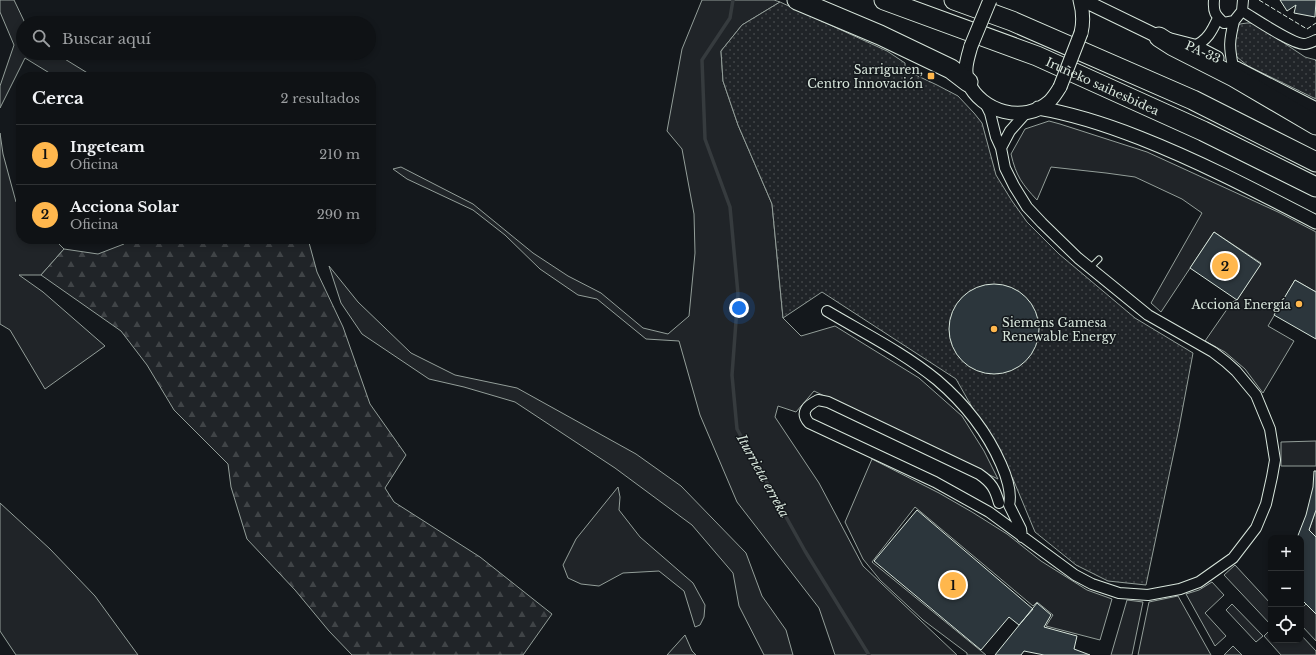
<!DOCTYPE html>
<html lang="es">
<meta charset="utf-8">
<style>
body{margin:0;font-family:"Libre Baskerville",serif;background:#1d2022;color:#f1f3f6}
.controls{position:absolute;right:12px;bottom:12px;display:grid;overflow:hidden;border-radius:8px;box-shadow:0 2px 6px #0003}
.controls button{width:36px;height:36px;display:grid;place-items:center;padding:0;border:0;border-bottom:1px solid #2f3234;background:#0f1215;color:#f1f3f6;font:20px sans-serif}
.you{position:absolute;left:739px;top:308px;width:14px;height:14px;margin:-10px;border:3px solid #fff;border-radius:50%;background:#1a73e8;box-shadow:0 0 0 6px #1a73e833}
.badge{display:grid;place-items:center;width:26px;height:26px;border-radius:50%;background:#ffb74d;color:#111;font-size:13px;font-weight:700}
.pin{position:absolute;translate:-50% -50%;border:2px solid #fff;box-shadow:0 1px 4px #0006}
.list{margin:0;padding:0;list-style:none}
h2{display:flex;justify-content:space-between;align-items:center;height:52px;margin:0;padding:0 16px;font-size:17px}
h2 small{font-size:13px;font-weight:400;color:#9b9ea0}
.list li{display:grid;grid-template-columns:26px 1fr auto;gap:12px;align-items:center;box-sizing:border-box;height:60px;padding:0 16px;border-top:1px solid #2f3234}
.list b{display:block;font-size:15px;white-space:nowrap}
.list p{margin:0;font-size:13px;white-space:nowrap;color:#9b9ea0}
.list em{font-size:13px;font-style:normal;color:#9b9ea0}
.icon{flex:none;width:22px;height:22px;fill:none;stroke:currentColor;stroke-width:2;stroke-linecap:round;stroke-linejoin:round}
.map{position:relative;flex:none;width:1316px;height:655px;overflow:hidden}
.search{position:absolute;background:#0f1215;box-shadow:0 2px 6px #0003;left:16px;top:16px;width:360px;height:44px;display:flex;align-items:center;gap:10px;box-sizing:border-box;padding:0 14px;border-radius:22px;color:#9b9ea0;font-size:15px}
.panel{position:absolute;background:#0f1215;box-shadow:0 2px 6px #0003;left:16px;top:72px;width:360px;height:172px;border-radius:16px}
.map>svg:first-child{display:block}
</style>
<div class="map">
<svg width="1316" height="655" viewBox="0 0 1316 655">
<defs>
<pattern id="forest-firs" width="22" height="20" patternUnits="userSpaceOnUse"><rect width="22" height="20" fill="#202428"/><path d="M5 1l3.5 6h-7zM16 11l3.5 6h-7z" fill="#404447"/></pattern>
<pattern id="park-dots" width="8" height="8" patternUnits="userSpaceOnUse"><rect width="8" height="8" fill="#202428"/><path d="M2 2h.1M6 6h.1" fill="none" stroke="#404447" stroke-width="1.8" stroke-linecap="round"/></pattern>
</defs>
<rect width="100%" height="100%" fill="#14181c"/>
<path fill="#202428" stroke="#939e99" d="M0,0H14L25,23H23V53H55L94,77H56L25,58L0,108V86L14,45L0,12Z
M702,0H774L780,2L742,25L721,51L723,81L738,125L772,204L783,318L801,336L835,326L919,378L962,416L984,451L998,479L814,391L796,412L778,406L775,417L819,483L863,566L957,655H835L819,608L737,502L700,415L679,341L646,339L597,299L578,295L540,269L505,235L473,210L407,179L393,169L401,167L473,204L533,253L568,276L601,293L643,328L668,334L689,316L695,253L694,214L682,149L667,131L682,49Z
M1049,121L1060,124L1147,152L1278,212L1316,232V292L1295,280L1268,326L1294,341L1263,393L1245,369L1225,352L1205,341L1232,302L1237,300L1261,263L1214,232L1161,312L1151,303L1202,213L1182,199L1135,177L1106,173L1051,167L1037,200C1022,184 1016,176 1011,154L1025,129Z
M0,133L3,154L16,202L21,207V239H54L64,249L41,275H19L43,292L105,346L45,389L10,330L0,324Z
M329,266L358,302L411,353L455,375L517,388L636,454L681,486L746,553L762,596L786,630L793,655H764L739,606L733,573L692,525L615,468L515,402L464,387L429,379L362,334L341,303Z
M1316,441V466H1281V442Z
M872,459L939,493L972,512L1007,534L1041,561L1087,590L1112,599L1100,640L1046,626L1053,615L1037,602L1033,606L915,507L872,562L986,655H967V653L923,620L880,580L863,559L845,522Z
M618,487L620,497L619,510L640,537L693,583L705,605L704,617L700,625L695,627L684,591L659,571L623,573L599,586L581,584L568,578L563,565L576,539Z
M0,503L50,549L95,596L138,655H16L0,631Z
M1316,510V537L1309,530Z
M1235,565L1271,604V625L1224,575Z
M1212,582L1224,595L1205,613L1226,636L1215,646L1186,594L1199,590Z
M1178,596L1211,655H1138L1149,602Z
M1127,600L1143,602L1132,655H1111Z
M1232,604L1263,636L1256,642L1226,610Z
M1306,604L1316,614V641L1301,625V609Z
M1271,629V640H1301V635L1316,651V655H1281L1264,636Z
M685,635L692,651L696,655H667Z
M1233,646L1242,655H1224Z"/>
<path fill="url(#forest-firs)" stroke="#939e99" d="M124,239H308L317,272L343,327L370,404L406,455L385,488L394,502L480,557L552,614L523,655H352L329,631L295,590L247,539L231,487L228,464L174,410L147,365L121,331L41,275L64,249L98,254L124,244Z"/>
<path fill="url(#park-dots)" stroke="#939e99" d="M780,2L887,51L905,63V70L937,85L958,96L974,113L982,123L996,175L1012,201L1027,222L1059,254L1135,318L1193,353L1179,428L1146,585L1108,581L1076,565L1035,532L1013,479L956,379L822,292L783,318L772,204L738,125L723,81L721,51L742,25Z
M1247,23H1254L1305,57L1316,60V99L1248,66L1237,57L1233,48L1234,31L1240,24Z"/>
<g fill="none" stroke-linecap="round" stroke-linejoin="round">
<path stroke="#363b3e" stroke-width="3.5" d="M733,0L730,18L702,60L705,139L730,207L738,294L732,375L737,429L805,551L869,655"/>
</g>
<path fill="#2c363c" stroke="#d8e6dc" d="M1280,0H1316L1315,17L1294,13L1296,5L1287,11Z
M1214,232L1261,264L1237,300L1190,268Z
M1295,280L1316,292V339L1274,315Z
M949 329a45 45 0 1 1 90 0a45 45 0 1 1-90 0Z
M1314,471H1316V510L1309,530L1316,537V614L1301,599V538H1297L1306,515L1313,487Z
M917,510L1033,609L1019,625L1009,617L981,650L874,561Z
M1037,603L1051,615L1044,627L1077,636L1074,649L1090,655H1044L1024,651L1021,655H995Z"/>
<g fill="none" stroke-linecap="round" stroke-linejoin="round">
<g stroke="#d8e6dc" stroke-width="7">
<path id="service" d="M1091,267L1099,259"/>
</g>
<g stroke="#d8e6dc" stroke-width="12">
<path id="minor" d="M1214,0C1213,12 1215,15 1224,23L1234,21L1242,11L1243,0
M1242,11C1254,18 1292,44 1304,44C1308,44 1312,42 1316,40
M1194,46C1207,41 1212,31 1218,18
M1233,67C1229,46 1229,42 1234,21
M985,103L990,113L996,137L1001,148L1005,168L1014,186L1027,207L1042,223L1078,258L1148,315L1213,352L1226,362L1236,371L1256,395L1270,429L1275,460L1272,477L1266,504L1256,528L1233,558L1199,582L1180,589L1148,595L1119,593L1092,584L1075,575L989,512L935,482L809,423C799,412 808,405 818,400L828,402L979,474C992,483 995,489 999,503
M1001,148L1010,131L1026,113
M827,311C864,333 904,353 937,380C964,403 987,432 1001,464C1006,475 1012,493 1009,505L1021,529L1022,537"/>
</g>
<g stroke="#d8e6dc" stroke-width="15">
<path id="tertiary" d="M1080,0C1083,11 1084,21 1081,33
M1088,0L1093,5L1159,37L1194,46L1217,58
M971,46C968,57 963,70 968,82C981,112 1024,124 1049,102C1053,98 1057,92 1060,87
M1236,68L1316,109
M1038,108C1074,114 1107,125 1140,138C1201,162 1258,192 1316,222"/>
</g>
<g stroke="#d8e6dc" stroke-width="21">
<g id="motorway">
<path d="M797,0L880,35L951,69L968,82"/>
<path id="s1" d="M884,0L1037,56L1203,131L1316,187"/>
<path d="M954,0L1012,21L1193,100L1316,162"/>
<path d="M1159,37L1173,46L1234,77L1316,125"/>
</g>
</g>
<use href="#service" stroke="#14181c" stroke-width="5"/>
<use href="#minor" stroke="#14181c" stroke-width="10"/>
<use href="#tertiary" stroke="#14181c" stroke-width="13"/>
<use href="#motorway" stroke="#14181c" stroke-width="19"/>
<g stroke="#d8e6dc" stroke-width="15" stroke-linecap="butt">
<path id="tertiary-bridge" d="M971,46L990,0
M1060,87L1081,33"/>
</g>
<use href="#tertiary-bridge" stroke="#14181c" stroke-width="13"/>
<path stroke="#d8e6dc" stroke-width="1" stroke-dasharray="5 2" stroke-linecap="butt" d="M1259,0L1307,29L1316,23
M1316,60V61"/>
</g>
<g fill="#ffb74d" stroke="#14181c" stroke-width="1.5">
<rect x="927" y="72" width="8" height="8" rx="2"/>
<circle cx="1299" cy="304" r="4"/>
<circle cx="994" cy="329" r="4"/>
</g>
<g text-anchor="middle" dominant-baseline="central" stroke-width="3" stroke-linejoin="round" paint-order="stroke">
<g font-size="12" fill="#d8e6dc" stroke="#14181c">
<text transform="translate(1203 52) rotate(24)">PA-33</text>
<text stroke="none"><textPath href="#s1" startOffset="235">Iruñeko saihesbidea</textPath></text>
</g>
<g font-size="12" fill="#d8e6dc" stroke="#14181c" text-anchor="end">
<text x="923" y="69">Sarriguren,<tspan x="923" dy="14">Centro Innovación</tspan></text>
<text x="1291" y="304">Acciona Energía</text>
<text x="1002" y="322" text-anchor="start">Siemens Gamesa<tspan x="1002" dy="14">Renewable Energy</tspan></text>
</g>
<g font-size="13" font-style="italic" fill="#d8e6dc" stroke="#14181c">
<text transform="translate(763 476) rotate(61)">Iturrieta erreka</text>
</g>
</g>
</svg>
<div class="controls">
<button>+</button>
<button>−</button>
<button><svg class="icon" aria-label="locate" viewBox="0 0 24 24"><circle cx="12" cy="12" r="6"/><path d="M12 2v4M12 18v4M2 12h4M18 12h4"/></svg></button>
</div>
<div class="you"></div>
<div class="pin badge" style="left:953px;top:585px">1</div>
<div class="pin badge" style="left:1225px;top:266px">2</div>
<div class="search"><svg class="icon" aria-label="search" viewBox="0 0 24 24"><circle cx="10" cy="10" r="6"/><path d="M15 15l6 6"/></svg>Buscar aquí</div>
<section class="panel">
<h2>Cerca<small>2 resultados</small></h2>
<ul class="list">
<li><span class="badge">1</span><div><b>Ingeteam</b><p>Oficina</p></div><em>210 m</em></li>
<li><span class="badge">2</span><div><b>Acciona Solar</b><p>Oficina</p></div><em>290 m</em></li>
</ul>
</section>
</div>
